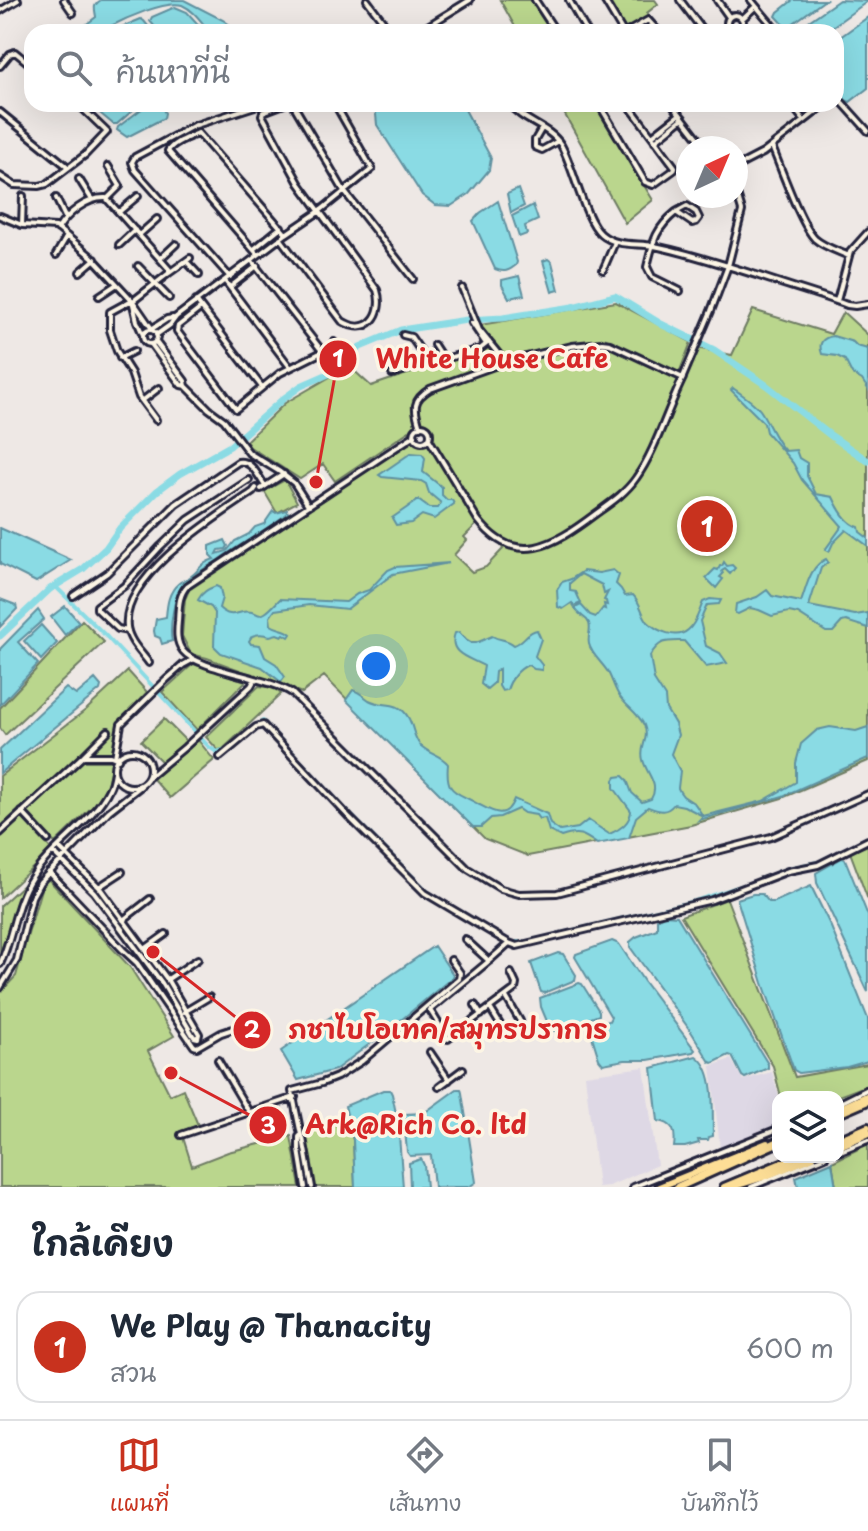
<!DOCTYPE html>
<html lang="th">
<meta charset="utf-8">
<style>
body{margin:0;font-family:"Playpen Sans","Playpen Sans Thai",sans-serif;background:#f6f6f7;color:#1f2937}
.controls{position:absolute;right:24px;bottom:24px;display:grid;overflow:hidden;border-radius:16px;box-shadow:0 8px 32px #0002}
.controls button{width:72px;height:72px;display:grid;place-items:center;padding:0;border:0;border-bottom:2px solid #e0e1e3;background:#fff;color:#1f2937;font:40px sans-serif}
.compass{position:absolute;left:676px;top:136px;width:72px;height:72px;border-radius:50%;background:#fff;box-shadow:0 8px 32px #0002;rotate:44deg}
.you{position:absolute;left:376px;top:666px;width:28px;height:28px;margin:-20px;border:6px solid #fff;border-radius:50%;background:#1a73e8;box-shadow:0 0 0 12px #1a73e833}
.badge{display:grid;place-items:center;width:52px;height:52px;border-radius:50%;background:#c8321e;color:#fff;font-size:26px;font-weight:700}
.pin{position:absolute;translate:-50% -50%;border:4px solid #fff;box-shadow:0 2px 8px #0006}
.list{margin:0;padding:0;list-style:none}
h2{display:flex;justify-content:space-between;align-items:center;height:104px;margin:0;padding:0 32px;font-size:34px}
h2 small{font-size:26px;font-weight:400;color:#747a83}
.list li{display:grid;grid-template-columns:52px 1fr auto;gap:24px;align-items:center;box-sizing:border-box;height:112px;margin:0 16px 16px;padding:0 16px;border:2px solid #e0e1e3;border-radius:24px}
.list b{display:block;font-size:30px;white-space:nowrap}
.list p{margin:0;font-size:26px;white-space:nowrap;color:#747a83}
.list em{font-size:26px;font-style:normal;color:#747a83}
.icon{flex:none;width:44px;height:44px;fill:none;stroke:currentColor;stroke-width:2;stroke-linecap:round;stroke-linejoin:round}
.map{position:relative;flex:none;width:868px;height:1187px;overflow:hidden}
.search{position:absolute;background:#fff;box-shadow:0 8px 32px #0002;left:24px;right:24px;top:24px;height:88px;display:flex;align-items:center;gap:20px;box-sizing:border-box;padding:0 28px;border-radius:24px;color:#747a83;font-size:30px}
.sheet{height:232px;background:#fff}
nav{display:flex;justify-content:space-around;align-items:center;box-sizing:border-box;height:112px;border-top:2px solid #e0e1e3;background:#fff;font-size:22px;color:#747a83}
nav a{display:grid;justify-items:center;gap:4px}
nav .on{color:#c8321e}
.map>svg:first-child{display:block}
</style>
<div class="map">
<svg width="868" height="1187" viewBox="0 0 868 1187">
<rect width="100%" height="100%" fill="#eee8e5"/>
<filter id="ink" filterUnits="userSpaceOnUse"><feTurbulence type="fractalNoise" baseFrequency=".0125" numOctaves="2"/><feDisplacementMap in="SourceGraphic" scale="16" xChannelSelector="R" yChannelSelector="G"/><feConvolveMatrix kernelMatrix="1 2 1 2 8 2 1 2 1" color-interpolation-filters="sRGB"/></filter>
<g filter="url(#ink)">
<path fill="#ded8e5" d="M731,1059L743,1080L772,1072L779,1097L778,1124L720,1148L711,1066Z
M644,1067L657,1165L609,1186L598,1187L585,1075Z"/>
<path fill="#bad68d" stroke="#6e7c64" stroke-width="2" fill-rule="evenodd" d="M500,0H532L551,32H518Z
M607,0H655L658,4L647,13L653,20C643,17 634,27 626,32Z
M559,104H594L653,200L625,223Z
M616,302L691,342L679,373L604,338L506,359L480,325Z
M753,310L831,334L843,312L868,335V761L782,798L691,825L528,856L485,839L324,676L302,693L207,658L191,654L182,636L185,599L189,590L414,440L421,445L427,443L433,444L434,436L426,423L417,420L415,427L335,481L323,464L300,479L250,447L246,441L285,403L349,366L371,386L480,349L489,342L506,362L572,346L607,344L682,377L696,348L732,355ZM479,522L497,539L503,549L486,567L472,572L454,555L467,540L464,537Z
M285,480L297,502L277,513L264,491Z
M82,620L104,642L5,735L0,728V708Z
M193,664L246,681L197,730L162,692Z
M128,671L147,692L119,722L114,754L81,753L0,827V776L87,709Z
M259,686L274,688L281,694L223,749L218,750L206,737Z
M164,719L186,741L163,763L141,741Z
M198,740L214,760L170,798L153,779Z
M82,761H112L107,785L96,803L55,843L25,814Z
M22,817L52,850L0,898V837Z
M868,845V900L850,852Z
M48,879L130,967L174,1036L148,1051L170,1095L183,1089L198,1125L181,1131L192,1166L228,1152L291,1136L300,1187H0V993L16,976L41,889Z
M25,883L0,953V906Z
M727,899L795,1077L868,1064V1085L836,1097H781L773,1066L681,916Z
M348,1122L353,1140L355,1187H315L303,1131Z
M868,1144V1187H836L832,1162Z"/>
<path fill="#8adbe4" stroke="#6091a0" stroke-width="2" d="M101,0H184L223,20L240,32H210C202,23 194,10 182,5C166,0 124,19 109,27V32H76L96,17C95,8 92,6 101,0Z
M793,0H825L788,27H786L776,16L778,12Z
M839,0L868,1L825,32H795L796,30Z
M175,7L187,12L205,32H159L150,21L152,17Z
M868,17V88L850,102L845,100L836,88V40Z
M141,19L144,21L153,32H117L119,28Z
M89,104H140L117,124H113Z
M148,104H160L165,113L164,118L127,137L117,130L118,127Z
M375,104H462L491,158L489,170L469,194L451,206L435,205L422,195L377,125Z
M518,189L524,206L511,213L507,194Z
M498,201L517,262L516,265C509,271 504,273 495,269L473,221L480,213Z
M533,205L538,220L525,226L527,234L519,237L512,216Z
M548,259L552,262L559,290L552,292L543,261Z
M519,276L524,295L509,298L502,285V280Z
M833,336L853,342L857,346L868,349V389L862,380L852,374L845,360L837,356L822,354C818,343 822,338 833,336Z
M733,388C742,395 753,401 760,410C769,423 774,439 785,451L796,450L799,458L807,463V476L816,494L833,497C838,508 846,524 859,527L860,532L868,538V546L846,530L833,543L829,552L825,550L842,526L802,480L793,463L766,432L764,423L731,390Z
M411,453L422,454L425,458L423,472L442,487V495L447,500H452L454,504L434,519L422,515L411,523L396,525L392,518L418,500L429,508H438L441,503L429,493L426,484L421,481L382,477L379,475Z
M287,510L288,513C267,529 243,543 221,558C209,567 191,574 181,587C174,598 169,628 172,641L162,644L160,638L155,636L154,631L156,619L166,617C167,605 168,592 179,583C182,580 186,580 190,577C201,569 199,564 214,559L210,555V546L225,540L228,546L226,549L219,550L217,554L227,551L235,541L249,534L255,527L264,524L273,511L276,513Z
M0,528L71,560L36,582L0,564Z
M826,559L828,562L821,568L809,606L855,615L868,613V628L846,621L842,622L833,632H826L798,614L789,612L772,616L759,610L750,608L738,614L735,613L736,604L757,597L767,590L772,596L801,602C807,586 810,566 826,559Z
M724,562L727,566L732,565L735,568L730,574L725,569L722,571L723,574L720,577L723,579L716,588L706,578L715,569L718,570L720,566H722Z
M449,563L393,574L347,609L309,605L275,610L270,617L271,625C278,630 285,628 291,634L289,637L284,634L282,636L277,634L270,636C264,634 259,633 252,636L249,641L251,644L260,645L265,657L276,664L285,677L281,682L262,667L221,653L214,646L215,613L211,607L198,600C202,592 208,589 216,586L220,588L222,598L219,608C233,621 238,609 252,612C258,613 258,617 265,613C270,610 276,603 280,599L346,602L357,594L369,590L388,570L395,567Z
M613,570L619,575L616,584L621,589L625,596L633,595C641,603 641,613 648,622C657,631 677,640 688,630C696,624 699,611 703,602L710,599L721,600L719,604L707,605L700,621L706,646L720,653L727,663L706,667L684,641C667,641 660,639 650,656L654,680L665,697L666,709L675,724L678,735L671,754L680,771L678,788L680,792L683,796L695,804L703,816L763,801L796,782V763L801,744L817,730L830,727L856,731L868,727V758L783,796L699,820L703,816L684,806L674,804C666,814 659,811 648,807L636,817L629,838L597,844C583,834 578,831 561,837L549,831L545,818L539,819L536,815L524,813L518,809L500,817L491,818L481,827H473L346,700L353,690C360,692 363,696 369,700C384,708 397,699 408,717C414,727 413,738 421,746C430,754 441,755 448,764C445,795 457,791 478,804C493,812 506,821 514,799L547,814L550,824L560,831L578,828L588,820L609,834C619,830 630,823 631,811L614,788V780L616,777L623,776L627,780L632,793L642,802L651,799C660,784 647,775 643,760C639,746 650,740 644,725C638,713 627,707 620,697C615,690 613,682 609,674C604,664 592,656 589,644C587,636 593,627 587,620C583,616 578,614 575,608L581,605L590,615L596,617L603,608L605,609L604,604L607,605L606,601L604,600L608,592L604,594L602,585L581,574L570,583V591L576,592L581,603L574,606L572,603L563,609L558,607L557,590L562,582L571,579L583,571L599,573Z
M0,599L16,605L17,609L0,627Z
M65,606L79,622L65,635L51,617Z
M38,610L44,619L18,642L38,664L0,705V649Z
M41,625L57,643L41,660L24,641Z
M537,630L541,639L535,656L542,665V670L534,669L528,665C518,669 510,680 507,690L502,691L499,686V669L495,672L494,683L487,689L481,684L484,666C470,658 447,654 455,633L459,632L466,640L471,643H476L492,636C501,641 506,638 514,645C524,642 527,631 537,630Z
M95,679L101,686L100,690L0,773V750L66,688L76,695Z
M842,858L845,859L868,916V992L817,883L816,873Z
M811,886L831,927L868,1019V1061L847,1067L799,1073L794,1070L763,983L737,899L753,894H762L769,902H774Z
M664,915L677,916L768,1064V1068L745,1078L742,1076L732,1056L729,1055L713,1063L710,1062L692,1033L630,947V942L636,937L657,929V919Z
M612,941L619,944L645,983L695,1050L693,1052L648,1060H625L603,1064L599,1059L590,1030L591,1027L609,1021L611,1017L575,957L576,954Z
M434,946L454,976L395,1025L335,1070L298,1080L281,1051Z
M558,953L563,954L576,975L575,980L544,993L541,992L531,963Z
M579,983L582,984L599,1011V1015L557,1031H551L541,1007L540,998Z
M696,1056C717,1070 712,1113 713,1136L709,1137L708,1140H698L699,1143L685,1147H674C676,1132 674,1123 658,1121L652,1068Z
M457,1089H461L462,1093L476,1182L469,1187H434L431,1155L410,1156L407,1152L404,1119L405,1114L424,1113Z
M383,1090H390L392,1094L398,1123L403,1187H355L353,1140L345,1106Z
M421,1159L424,1165L426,1187H410L409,1163Z
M832,1162L836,1187H798L796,1177Z"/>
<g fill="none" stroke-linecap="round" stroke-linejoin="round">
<path stroke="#8adbe4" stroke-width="4" d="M55,586L107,637L209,747L217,752L226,749L241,737
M254,726L263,721L351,815L427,891L441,900
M510,942H524L695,901L747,884L788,868L818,862L868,838
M497,956L512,944
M457,991L478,972"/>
<path stroke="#8adbe4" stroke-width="7" d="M0,636L50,589L83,569L106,548L120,528L157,491L180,474L230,446L283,399L301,386L333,372L351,357L360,347L401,330L467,320L503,318L573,307L615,296L661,324L714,350L766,385L830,435L868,461"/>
<g stroke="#22223b" stroke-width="10">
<path id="minor" d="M64,0L73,13
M367,0L391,32
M535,0L556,32
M569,0L587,32
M604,0L623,32
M680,0L704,32
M717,0L729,17
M756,6L778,32
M0,11L18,0
M727 23a8 8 0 1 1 16 0a8 8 0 1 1-16 0Z
M743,18L756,6L751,0
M418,32L470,0
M627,32L648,20L659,32
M0,66L10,54L15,52L32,66
M836,98L841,101L868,131
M293,104L344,191L413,279
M509,104C523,122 549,126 561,145C574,168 584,219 601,234C616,247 636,243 654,246C689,253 725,265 759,276C788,286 818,294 847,305L855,306L868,304
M599,104L645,182L653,185L674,170L675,167L628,104
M672,104L706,148
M791,104L802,118
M0,112L68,167
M542,128L535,140V147L542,150L558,141
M198,133C188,138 173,142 168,151L258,255
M198,133L286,234
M652,136L680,114
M655,141L683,118
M772,147C781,168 801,225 815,239C824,247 838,251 849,256
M736,167L763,153L826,104
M0,176L14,185L39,186L47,184L85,155L107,132L78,104
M79,179L92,200
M56,198L65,217
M107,199L120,186L108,166
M687,206L696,212L699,218L696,222L692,223L676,212Z
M119,212L138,196
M676,212C655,229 653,242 647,267L652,277L680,291
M0,216L22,225L56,227L92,257L132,300L152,329
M22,225L23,196
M58,229C67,214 87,197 106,198L169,269V273L133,301
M139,235L157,219
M280,238L342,321C367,337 385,315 377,290L299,183L262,115L263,112L284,104
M119,245L135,230
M254,249L281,227
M56,255L67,236
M160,259L176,244
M186,261L199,275
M252,261L322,351
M138,266L169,298
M603,270L615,242
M80,272L95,259
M169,273L190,258
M230,277L135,170L132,162L135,157L193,126L261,104
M225,281L290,367
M230,287L257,266
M462,288L479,330L505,362
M99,296L117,284
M196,301L262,387
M837,301L850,252L868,232
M201,308L178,326L177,331L236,409L280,373L328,349L334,342
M472,323L486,344
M150,330L167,319L173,318
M143 337a7 7 0 1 1 14 0a7 7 0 1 1-14 0Z
M143,335L137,321L132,300L110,312V330L117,351L131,373L139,397L156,420
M156,335L170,325L176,317L286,234L320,211L372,169L335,104
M403,335L411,337L429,363
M155,341L185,381L186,386
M151,344L181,385L186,386L209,409L224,420L249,453L280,472L294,483L308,505
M434,345L443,359
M120,358L134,351
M392,374L480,349L489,342
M683,377L711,311L728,266L742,211L736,191
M142,401L159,388
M414 434a8 8 0 1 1 16 0a8 8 0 1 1-16 0Z
M420,427C414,408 412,400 430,389L505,362L572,346L602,343L610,344L683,378C668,408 655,452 636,478C625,494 609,504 594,515C554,545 516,569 478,520L429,439
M415,435L187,586C178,596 179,608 178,621C177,631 176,642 183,651C198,670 268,677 292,693L468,869L501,889L519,894L557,893L771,837L868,794
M261,489L284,474
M73,596L107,573L176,504L238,462C252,460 258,476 265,486
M128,631L118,629L97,609V606L124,586L161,546L188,520L249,480
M149,663C141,652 129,641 127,627C121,576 216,517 253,492L256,488
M114 769a18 18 0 1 1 36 0a18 18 0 1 1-36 0Z
M83,756L108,731
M115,757L121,724L167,679L183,665L194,659
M220,757L256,727L263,725L350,818L425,893L509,943L517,946L712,900L788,871L818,865L868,840
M149,777L185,747L251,686L255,679
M22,812L48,840
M0,833L83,756H111L118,759
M53,852L94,892L162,983L194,1037L198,1038L199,1034L167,979L99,887L58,847
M49,872L123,950L137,963L194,1046L197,1047L221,1033L233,1029
M99,887L122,872
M123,920L150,899
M465,939L489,961L430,1010L448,1039L515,989L516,984L511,973
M145,949L166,934
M489,961L508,944
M0,964C13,937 15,903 32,877C51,846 94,821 109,789C112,784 113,778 114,772
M168,979L198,959
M0,988L17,960L32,897L40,882L109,811L141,786
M506,997L520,1021
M475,1005L481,1015
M490,1008L504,1031
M184,1012L209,997
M430,1052L449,1080
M218,1060L249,1112
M439,1087L463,1069
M838,1104L868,1089
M181,1135L295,1097
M301,1135L299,1137V1150L305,1187
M838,1152L868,1140
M312,1187L303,1138L301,1135L292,1091L322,1083L337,1077L362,1061L459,979L460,973L451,960
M633,1187L778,1129
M751,1187L825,1157"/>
</g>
<g stroke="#22223b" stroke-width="12">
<path id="major" d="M838,1114L868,1101
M838,1140L868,1127
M659,1187L767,1143
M724,1187L796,1157"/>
</g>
<g stroke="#22223b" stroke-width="13">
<path id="highway" d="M838,1110L868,1096
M838,1146L868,1133
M678,1187L778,1142
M730,1187L762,1177L812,1157"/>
</g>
<use href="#minor" stroke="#fcf5e5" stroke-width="4"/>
<use href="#major" stroke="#fdde96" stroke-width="6"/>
<use href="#highway" stroke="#fdde96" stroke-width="7"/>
</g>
</g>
<path fill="none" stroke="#d62828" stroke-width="3" d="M316 482L338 359M153 952L252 1030M171 1073L268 1125"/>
<g fill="#d62828" stroke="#fcf5e5" stroke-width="3">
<circle cx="316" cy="482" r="8"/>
<circle cx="153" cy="952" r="8"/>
<circle cx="171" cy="1073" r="8"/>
<circle cx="338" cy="359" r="20"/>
<circle cx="252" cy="1030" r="20"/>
<circle cx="268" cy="1125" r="20"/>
</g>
<g font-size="24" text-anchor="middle" font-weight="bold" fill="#fff">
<text x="338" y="367">1</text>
<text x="252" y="1038">2</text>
<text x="268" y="1134">3</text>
</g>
<g font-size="26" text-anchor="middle" font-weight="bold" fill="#d62828" stroke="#fcf5e5" stroke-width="7" stroke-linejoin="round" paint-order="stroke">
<text x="492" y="368">White House Cafe</text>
<text x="448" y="1039">ภชาไบโอเทค/สมุทรปราการ</text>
<text x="416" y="1134">Ark@Rich Co. ltd</text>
</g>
</svg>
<div class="controls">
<button><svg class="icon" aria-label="layers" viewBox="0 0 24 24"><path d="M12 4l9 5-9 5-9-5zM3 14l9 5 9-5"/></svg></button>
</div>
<svg class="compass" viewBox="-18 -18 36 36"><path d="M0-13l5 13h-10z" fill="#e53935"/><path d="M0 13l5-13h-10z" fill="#747a83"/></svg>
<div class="you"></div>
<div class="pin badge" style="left:707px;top:526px">1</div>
<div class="search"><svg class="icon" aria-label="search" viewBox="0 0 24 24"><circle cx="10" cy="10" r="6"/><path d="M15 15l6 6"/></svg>ค้นหาที่นี่</div>
</div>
<section class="sheet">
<h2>ใกล้เคียง<small></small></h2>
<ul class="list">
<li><span class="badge">1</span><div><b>We Play @ Thanacity</b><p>สวน</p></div><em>600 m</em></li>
</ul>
</section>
<nav>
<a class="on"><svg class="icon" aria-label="map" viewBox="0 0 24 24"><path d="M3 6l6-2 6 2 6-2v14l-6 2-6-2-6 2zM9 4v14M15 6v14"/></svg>แผนที่</a>
<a><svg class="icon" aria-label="directions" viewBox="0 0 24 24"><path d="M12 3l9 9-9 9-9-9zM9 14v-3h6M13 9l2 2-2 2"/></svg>เส้นทาง</a>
<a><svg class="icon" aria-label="saved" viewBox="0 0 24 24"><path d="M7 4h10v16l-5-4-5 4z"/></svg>บันทึกไว้</a>
</nav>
